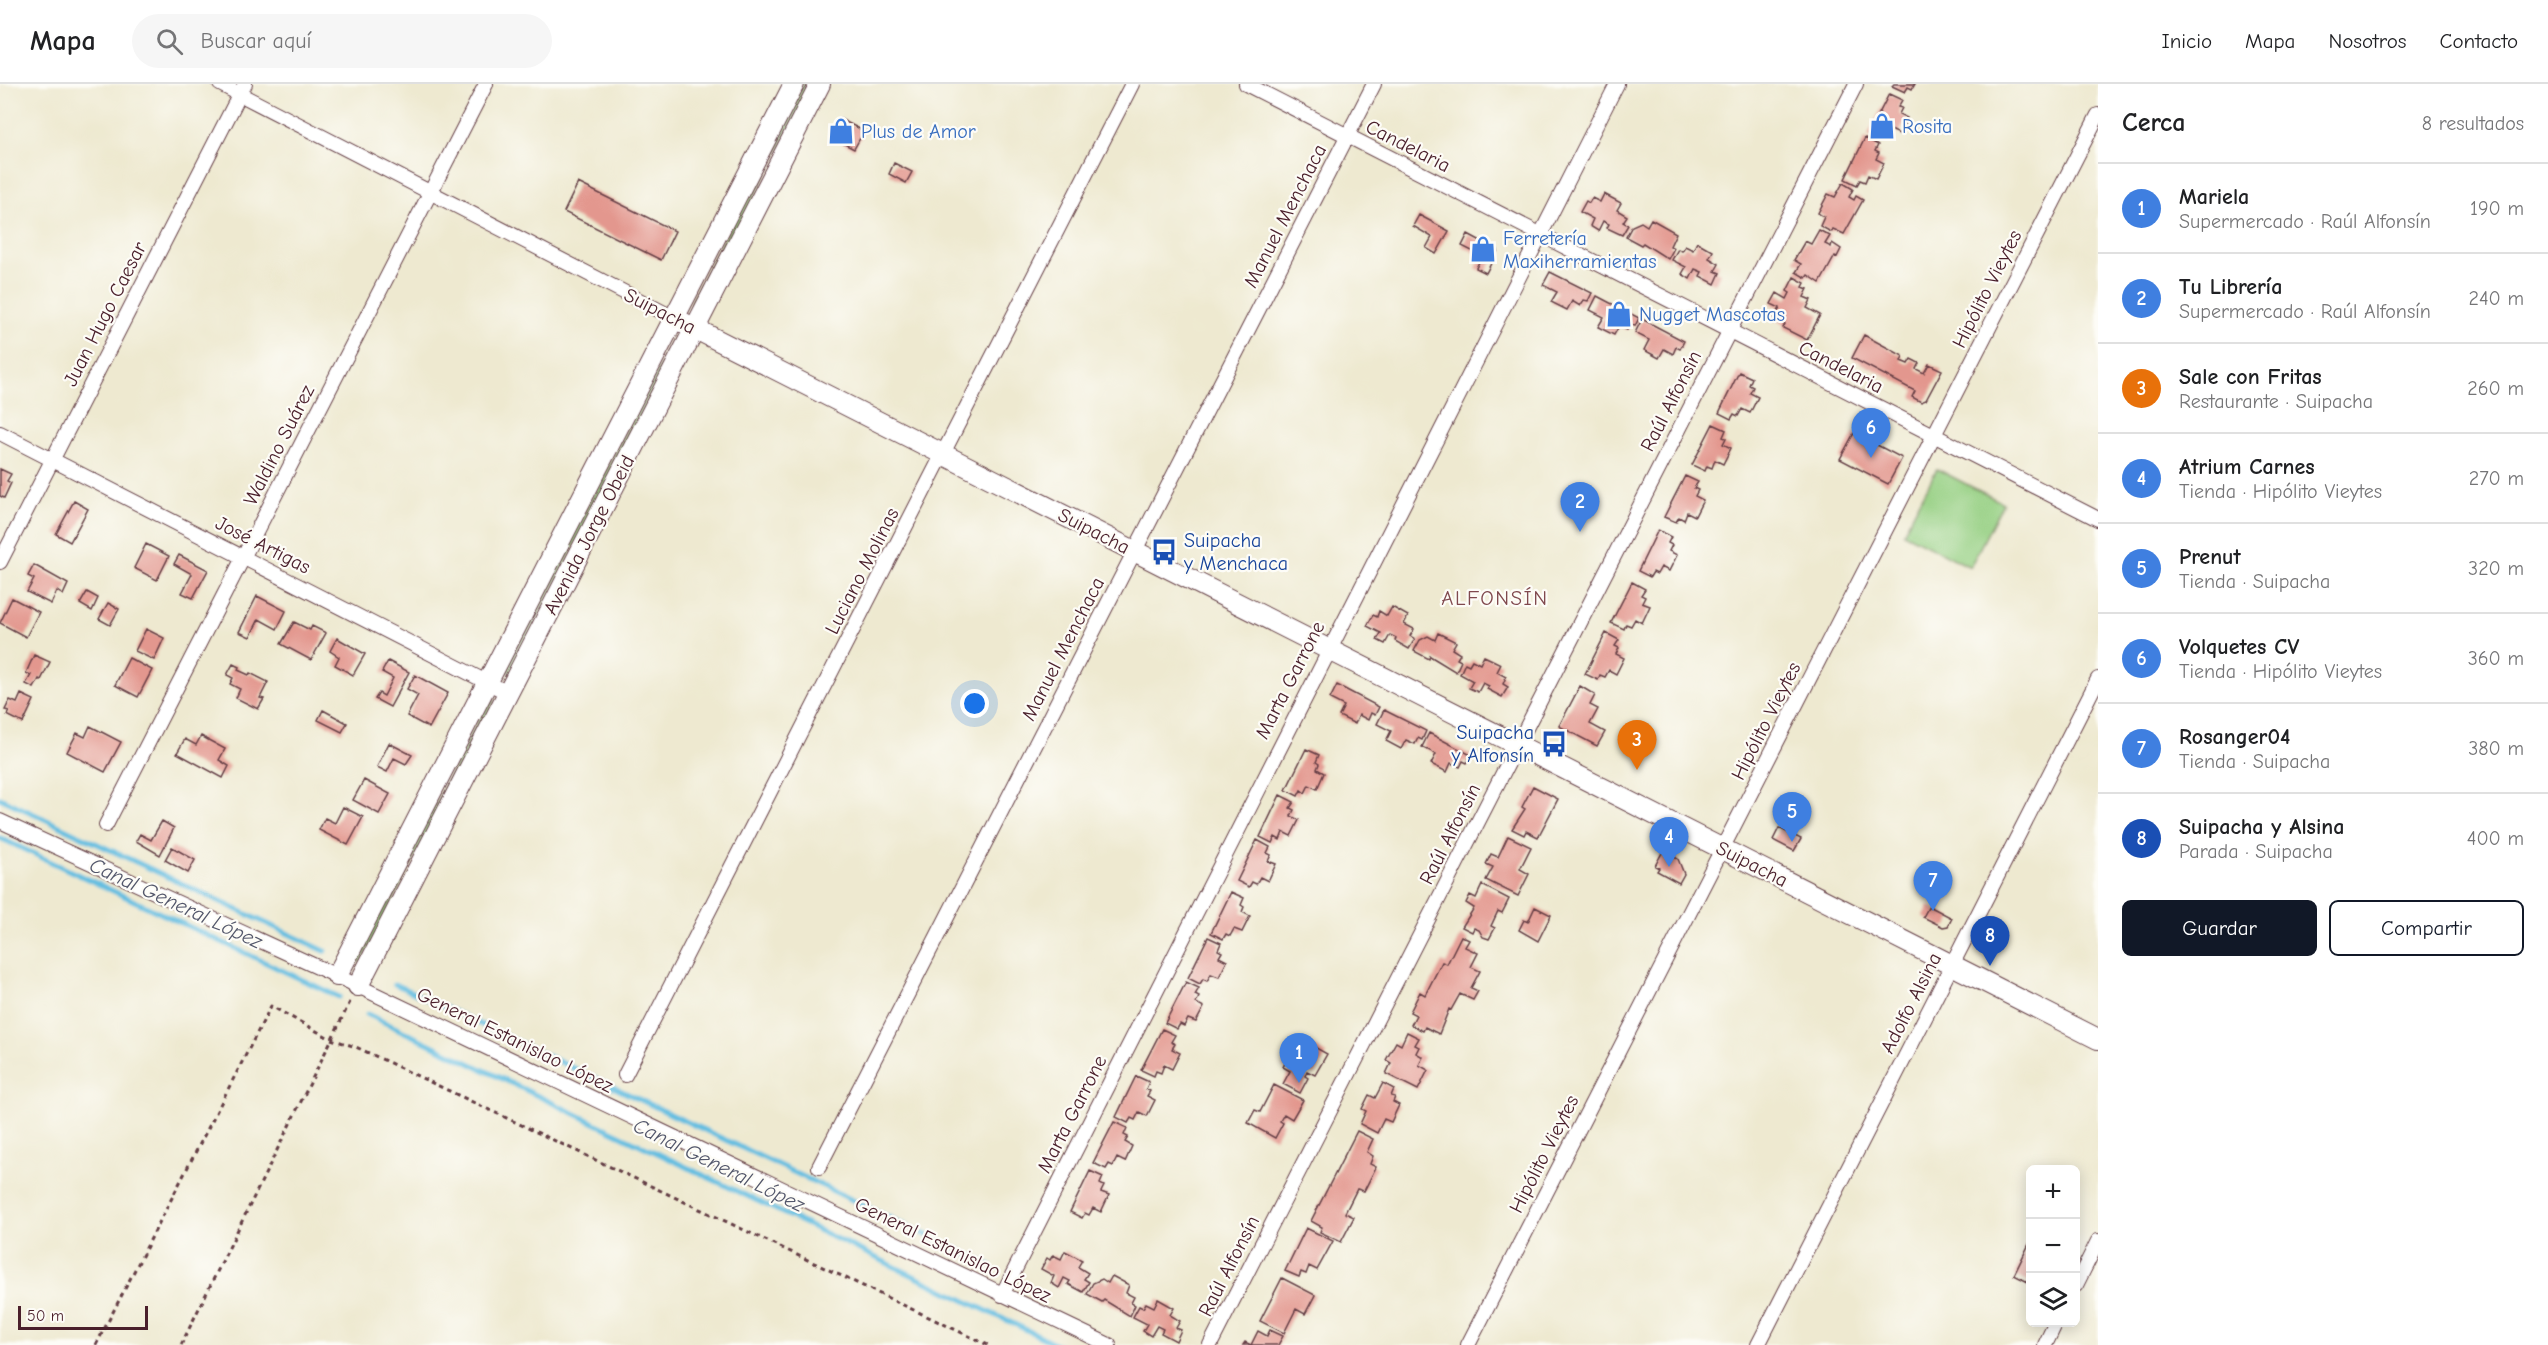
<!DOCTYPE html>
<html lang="es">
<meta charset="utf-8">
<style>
body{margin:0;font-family:"Comic Neue",sans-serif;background:#f6f6f6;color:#202124}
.controls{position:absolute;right:18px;bottom:18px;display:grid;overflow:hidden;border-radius:9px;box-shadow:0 3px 15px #0003}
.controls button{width:54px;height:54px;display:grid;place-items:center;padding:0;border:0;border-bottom:2px solid #e0e0e0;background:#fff;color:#202124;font:30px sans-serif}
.scale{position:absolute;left:18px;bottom:15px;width:130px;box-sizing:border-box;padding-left:6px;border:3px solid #4a1f2b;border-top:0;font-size:16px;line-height:21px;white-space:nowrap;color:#4a1f2b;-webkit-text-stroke:4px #fdfcf7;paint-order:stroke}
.you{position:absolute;left:975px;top:620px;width:21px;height:21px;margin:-15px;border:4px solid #fff;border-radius:50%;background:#1a73e8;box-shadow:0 0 0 9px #1a73e833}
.badge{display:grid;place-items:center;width:39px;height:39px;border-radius:50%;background:#111827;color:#fff;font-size:20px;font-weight:700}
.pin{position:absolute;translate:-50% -50px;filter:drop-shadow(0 2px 3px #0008)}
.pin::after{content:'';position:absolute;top:32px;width:21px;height:18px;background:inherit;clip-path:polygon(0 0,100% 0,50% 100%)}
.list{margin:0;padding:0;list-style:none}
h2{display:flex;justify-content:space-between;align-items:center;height:78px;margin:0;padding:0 24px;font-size:26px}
h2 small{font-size:20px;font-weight:400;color:#757577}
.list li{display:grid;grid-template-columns:39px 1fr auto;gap:18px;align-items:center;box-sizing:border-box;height:90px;padding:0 24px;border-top:2px solid #e0e0e0}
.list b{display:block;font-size:22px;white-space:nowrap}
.list p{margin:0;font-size:20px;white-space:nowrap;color:#757577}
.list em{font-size:20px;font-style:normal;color:#757577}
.actions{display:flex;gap:12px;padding:18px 24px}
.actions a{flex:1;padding:14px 0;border:2px solid #111827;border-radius:9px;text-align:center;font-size:21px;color:#111827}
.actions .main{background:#111827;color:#fff}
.icon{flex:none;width:33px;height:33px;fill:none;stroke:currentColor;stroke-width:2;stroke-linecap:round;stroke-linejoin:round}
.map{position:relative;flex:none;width:2098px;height:1261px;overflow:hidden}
header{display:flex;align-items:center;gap:36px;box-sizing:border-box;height:84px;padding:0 30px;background:#fff;border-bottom:2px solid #e0e0e0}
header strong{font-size:28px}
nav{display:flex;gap:33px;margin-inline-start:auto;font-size:21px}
.search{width:420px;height:54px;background:#f6f6f6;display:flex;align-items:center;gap:15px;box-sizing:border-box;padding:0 21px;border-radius:33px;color:#757577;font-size:22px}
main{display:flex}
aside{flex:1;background:#fff}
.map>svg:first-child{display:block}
</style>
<header>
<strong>Mapa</strong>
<div class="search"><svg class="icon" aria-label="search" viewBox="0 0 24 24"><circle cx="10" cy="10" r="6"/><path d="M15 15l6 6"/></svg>Buscar aquí</div>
<nav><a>Inicio</a><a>Mapa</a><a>Nosotros</a><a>Contacto</a></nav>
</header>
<main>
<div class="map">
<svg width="2098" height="1261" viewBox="0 0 2098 1261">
<rect width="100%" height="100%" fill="#fdfcf7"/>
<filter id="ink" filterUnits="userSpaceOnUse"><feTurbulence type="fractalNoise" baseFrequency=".0167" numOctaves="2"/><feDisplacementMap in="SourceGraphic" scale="12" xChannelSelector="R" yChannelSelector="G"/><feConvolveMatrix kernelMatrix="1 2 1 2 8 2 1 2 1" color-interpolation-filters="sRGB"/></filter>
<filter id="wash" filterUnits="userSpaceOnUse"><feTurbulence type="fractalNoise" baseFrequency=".008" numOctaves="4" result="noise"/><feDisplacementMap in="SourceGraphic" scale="24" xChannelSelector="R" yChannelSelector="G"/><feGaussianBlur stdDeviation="1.35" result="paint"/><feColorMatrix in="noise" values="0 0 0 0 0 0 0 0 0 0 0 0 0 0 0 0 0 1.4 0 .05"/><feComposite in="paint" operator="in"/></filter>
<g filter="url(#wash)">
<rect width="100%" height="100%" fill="#eee9d0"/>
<path fill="#97d084" stroke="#707858" stroke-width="1.5" d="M803,0H813L697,223L692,221V217Z
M679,249L682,251L510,589L505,586V583L676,250Z
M1937,385L2003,419L1970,483L1903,449Z
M489,615L495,616L361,879L357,877V873Z"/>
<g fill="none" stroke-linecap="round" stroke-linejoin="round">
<path stroke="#63bee1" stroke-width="5" d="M0,714L325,867
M0,754L339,913
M395,900L990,1181
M367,930L1058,1261"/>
</g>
<g id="blocks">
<path fill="#e3978e" d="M1894,0H1915L1912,5L1908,3L1905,8L1892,2Z
M1889,10L1902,16L1898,23L1902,24L1899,30L1907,34L1899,50L1891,46L1888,54L1883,51L1881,57L1868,51Z
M840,35L864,47L854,65L831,53Z
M1865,54L1878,61L1875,67L1879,69L1876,75L1884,79L1876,95L1868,91L1865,98L1860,96L1857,101L1845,95Z
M894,79L912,88L906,99L889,90Z
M578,99L675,147L661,176L564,128Z
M1843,99L1853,105L1849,113L1854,116L1856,112L1863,116L1844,150L1833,145L1831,148L1820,142L1824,133L1818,129L1828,110L1835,113Z
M1604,110L1621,119L1617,126L1627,132L1623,138L1628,141L1622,151L1607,144L1609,140L1603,137L1598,147L1590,142L1593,135L1580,128L1586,117L1589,119L1592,114L1600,118Z
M1419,131L1449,147L1436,170L1426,164L1432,153L1413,142Z
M1651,135L1676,149L1670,162L1674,164L1668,175L1643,159L1641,161L1626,153L1632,142L1641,138L1647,142Z
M1819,146L1830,152L1825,160L1831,163L1832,159L1841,165L1837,173L1835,172L1820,199L1808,191L1806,194L1796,188L1801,180L1794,176L1805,157L1811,160Z
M1468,150L1498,166L1486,189L1476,184L1482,172L1462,162Z
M1697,158L1713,167L1709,174L1719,180L1715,187L1720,189L1715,200L1700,192L1702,188L1695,185L1690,195L1682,190L1686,183L1672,176L1678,165L1682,167L1685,162L1693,166Z
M1550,188L1592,209L1588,217L1584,216L1580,222L1572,217L1567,226L1551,218L1557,208L1543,201Z
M1794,193L1805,199L1803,203L1808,205L1804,213L1811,216L1807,224L1820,231L1807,256L1783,244L1785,240L1774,235L1780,224L1771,220L1777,209L1787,215L1790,209L1787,207Z
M1597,212L1639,234L1635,242L1630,240L1627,246L1619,242L1614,251L1598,243L1604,233L1590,226Z
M1642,235L1684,257L1680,265L1676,263L1673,270L1664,265L1659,274L1644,266L1649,256L1635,249Z
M1864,251L1903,272L1901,277L1908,280L1911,275L1919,279L1916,285L1924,289L1929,280L1942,286L1926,316L1921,318L1912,313L1915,307L1852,274Z
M1739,288L1752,294L1749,301L1753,303L1750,309L1758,313L1750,329L1742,325L1738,332L1734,330L1731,335L1719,329Z
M1713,340L1726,346L1723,353L1726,354L1723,360L1731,364L1723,380L1715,376L1712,384L1707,382L1705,387L1692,381Z
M1854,349L1902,374L1888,400L1840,375Z
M0,385L11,390L7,397L11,399L4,414L0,412Z
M1685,392L1698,398L1694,404L1698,406L1695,412L1703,416L1695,432L1687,428L1684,436L1679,433L1676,438L1664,433Z
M74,417L88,425L70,458L56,450Z
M1658,446L1671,453L1668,459L1672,461L1669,467L1677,471L1669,487L1661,483L1657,490L1653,488L1650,493L1638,487Z
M146,460L169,472L157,496L134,484Z
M179,471L208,486L193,514L182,509L192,490L174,480Z
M34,481L68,500L63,511L57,507L51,520L27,508L34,495L28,492Z
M1632,498L1645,505L1641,511L1645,513L1642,519L1650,522L1642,539L1635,535L1631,542L1626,540L1624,545L1611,539Z
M87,508L98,514L92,527L80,520Z
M257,512L286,527L277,545L259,535L250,553L239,548Z
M12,514L39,528L26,553L0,539Z
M108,519L119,525L110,541L99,535Z
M1392,523L1408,532L1404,540L1414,545L1410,552L1415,555L1409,565L1395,557L1396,554L1390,551L1385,560L1377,556L1381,549L1367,542L1373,531L1377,533L1379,527L1387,532Z
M294,538L310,546L312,542L326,549L311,576L281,560Z
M146,545L164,554L154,576L135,567Z
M1438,549L1456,558L1452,565L1460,570L1457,575L1461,577L1456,588L1430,572L1429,575L1414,567L1420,556L1428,552L1435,556Z
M1606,549L1619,556L1615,562L1619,564L1616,570L1624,574L1616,590L1609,586L1605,593L1600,591L1598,596L1585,590Z
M337,554L365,570L353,591L335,581L339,573L330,567Z
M34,571L50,578L41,596L39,595L34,604L26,600L31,591L26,589Z
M1484,572L1501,580L1497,588L1506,593L1503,600L1508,603L1502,613L1487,605L1489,602L1483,599L1478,608L1469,604L1473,597L1460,590L1465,579L1469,581L1472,576L1480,580Z
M129,574L152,586L138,613L115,601Z
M388,577L409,588L390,623L375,615L379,609L384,612L393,594L382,588Z
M233,580L239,583L238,586L249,591L250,589L268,598L260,614L264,615L258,625L236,614L240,605L230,600L233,594L227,591Z
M415,591L448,609L429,644L407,632L418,611L407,605Z
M1337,601L1379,623L1375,631L1371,629L1368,636L1359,631L1355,640L1339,632L1344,622L1330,615Z
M1580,602L1595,611L1590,621L1598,625L1590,640L1605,648L1597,662L1559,642Z
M21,610L34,616L23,639L7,631L9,627L5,626L10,616L17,619Z
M323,626L347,639L342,648L318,636Z
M1384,626L1426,647L1422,656L1418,654L1415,660L1406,656L1401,665L1386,657L1391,647L1377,640Z
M90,642L121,658L105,688L67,668L77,649L85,653Z
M1429,649L1471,671L1467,679L1463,677L1460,683L1451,679L1447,688L1431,680L1436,670L1422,663Z
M201,652L225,665L219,676L229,682L223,694L177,669L185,655L196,661Z
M389,659L412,671L406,680L394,674L387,688L377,683Z
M1306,665L1319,671L1316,678L1319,680L1317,685L1324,689L1317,705L1309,701L1305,709L1301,706L1298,712L1286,706Z
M364,696L390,710L379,730L353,716Z
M1533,702L1558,715L1538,753L1526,747L1524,751L1512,745L1525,725L1522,723Z
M1280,711L1294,718L1290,724L1294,726L1291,732L1299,736L1291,752L1283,748L1280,756L1275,753L1272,759L1260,753Z
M343,723L363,733L348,761L319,746L325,734L335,739Z
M162,737L174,744L160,771L136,757L140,750L151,756Z
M1779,744L1801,755L1794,767L1773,756Z
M1508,752L1531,763L1520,785L1529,790L1518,812L1486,796L1493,783L1486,780L1491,770L1498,773Z
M1257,756L1270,763L1267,769L1271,771L1268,777L1276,780L1268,797L1260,793L1256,800L1252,798L1249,803L1237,797Z
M172,763L195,776L188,789L165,776Z
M1663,767L1678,775L1684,790L1679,799L1657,787L1659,784L1655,782Z
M1482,801L1509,815L1502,829L1498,827L1491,842L1495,844L1489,855L1483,853L1479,846L1474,844L1472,848L1462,843L1474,824L1466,819L1470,811L1476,814Z
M1231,808L1244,814L1241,821L1244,823L1242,828L1250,832L1242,848L1234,845L1230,852L1226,850L1223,855L1211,849Z
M1929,822L1952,834L1948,842L1943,843L1923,833Z
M1535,823L1551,831L1538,857L1519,846L1524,836L1528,838Z
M1461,852L1469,856L1465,863L1478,869L1471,883L1480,887L1471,904L1478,907L1473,916L1460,910L1451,926L1449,925L1439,950L1425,943L1423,947L1411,941L1416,931L1410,928L1420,908L1425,911L1442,878L1447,880Z
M1208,853L1221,859L1218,866L1222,868L1219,873L1227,877L1219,893L1211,890L1207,897L1203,895L1200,900L1188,894Z
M1186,898L1199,904L1195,911L1199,913L1196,919L1204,923L1196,938L1188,935L1184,942L1180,940L1177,945L1165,939Z
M1162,945L1175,951L1171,958L1175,960L1172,965L1180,969L1172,985L1164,981L1161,989L1156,987L1154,992L1141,986Z
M1407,948L1419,954L1415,961L1419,963L1416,969L1423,973L1419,981L1428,986L1418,1006L1386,990L1391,979L1386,976L1396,958L1401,961Z
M1296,959L1306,965L1309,960L1327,970L1315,991L1307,987L1305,992L1308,994L1300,1009L1283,1000L1290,987L1283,983Z
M1136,992L1149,998L1146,1005L1150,1007L1147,1012L1155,1016L1147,1032L1139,1028L1135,1036L1131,1034L1128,1039L1116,1033Z
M1383,999L1394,1005L1391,1012L1395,1013L1393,1018L1399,1021L1391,1038L1384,1035L1377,1049L1360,1040L1366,1027L1362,1025L1369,1011L1375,1014Z
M1274,1001L1303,1016L1292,1035L1284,1030L1280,1037L1283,1039L1275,1054L1248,1039L1255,1026L1260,1028Z
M1114,1038L1127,1044L1124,1051L1128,1053L1125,1058L1132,1062L1125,1078L1117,1074L1113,1082L1109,1080L1106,1085L1093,1079Z
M1357,1047L1373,1055L1367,1068L1373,1072L1370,1080L1376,1083L1364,1107L1357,1105L1345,1129L1354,1133L1341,1158L1320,1148L1322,1143L1311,1137Z
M1090,1087L1103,1093L1100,1100L1104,1102L1101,1108L1109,1111L1101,1128L1093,1124L1089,1131L1085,1129L1082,1134L1070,1128Z
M1306,1144L1333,1157L1317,1186L1309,1182L1306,1190L1301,1188L1299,1193L1285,1187Z
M2030,1158V1199L2014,1191Z
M1065,1167L1082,1176L1078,1183L1088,1189L1084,1195L1089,1198L1083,1208L1068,1200L1070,1197L1064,1194L1059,1204L1051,1199L1054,1192L1041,1185L1047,1174L1050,1176L1053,1171L1061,1175Z
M1112,1192L1129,1201L1126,1209L1134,1213L1131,1219L1135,1221L1130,1232L1104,1216L1102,1218L1087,1210L1093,1199L1102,1195L1108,1199Z
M1282,1194L1315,1211L1305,1230L1296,1225L1284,1249L1260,1237Z
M1158,1215L1174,1224L1170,1231L1180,1237L1176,1244L1181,1246L1176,1257L1161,1249L1163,1245L1157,1242L1151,1252L1143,1247L1147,1240L1133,1233L1139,1222L1143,1224L1146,1219L1154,1223Z
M1270,1246L1283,1252L1278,1261H1243L1245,1258L1251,1261L1258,1247L1267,1252Z"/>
</g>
</g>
<g filter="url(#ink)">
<use href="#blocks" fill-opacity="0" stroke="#633d44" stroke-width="1.5"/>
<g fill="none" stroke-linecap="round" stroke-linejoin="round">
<g stroke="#633d44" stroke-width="16">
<path id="street" d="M220,0L674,234
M1246,0L2098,435
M0,349L508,609
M0,478L245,0
M0,737L337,892L1109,1261
M106,741L486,0
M625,991L1132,0
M819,1083L1374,0
M2076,1201L2098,1157
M1002,1211C1208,808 1409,403 1617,0
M1210,1261L1856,0
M1468,1261L2098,31
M1758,1261L2098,595
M2045,1261L2056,1238"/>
</g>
<g stroke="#633d44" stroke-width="22">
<path id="secondary" d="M674,234L2098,955
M337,892L794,0
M358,902L820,0"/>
</g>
<path stroke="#633d44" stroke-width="3" stroke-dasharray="4.5 4.5" stroke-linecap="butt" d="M96,1261L271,922L331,955L356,963L988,1261
M181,1261L350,918"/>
<use href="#street" stroke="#fff" stroke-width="14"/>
<use href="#secondary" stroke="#fff" stroke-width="20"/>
</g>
</g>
<defs>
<g id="shop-bare" transform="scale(2.07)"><path d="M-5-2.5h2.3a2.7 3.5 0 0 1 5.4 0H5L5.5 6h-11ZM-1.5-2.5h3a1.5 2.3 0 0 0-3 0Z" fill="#3f7fe0" stroke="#fdfcf7" stroke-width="2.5" paint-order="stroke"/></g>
<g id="bus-bare" transform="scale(2.07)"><path d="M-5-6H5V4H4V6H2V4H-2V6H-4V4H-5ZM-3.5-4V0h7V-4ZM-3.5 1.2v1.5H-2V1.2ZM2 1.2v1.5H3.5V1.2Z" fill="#1a4fb4" stroke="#fdfcf7" stroke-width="2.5" paint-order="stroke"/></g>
</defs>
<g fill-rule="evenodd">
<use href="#shop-bare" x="1882" y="42"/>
<use href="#shop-bare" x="841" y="47"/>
<use href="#shop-bare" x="1483" y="165"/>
<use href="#shop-bare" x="1619" y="230"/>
<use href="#bus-bare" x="1164" y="468"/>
<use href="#bus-bare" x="1554" y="660"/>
</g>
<g text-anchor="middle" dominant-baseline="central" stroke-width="4.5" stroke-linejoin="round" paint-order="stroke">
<g font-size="20" fill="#366cbe" stroke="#fdfcf7" text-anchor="start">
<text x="1902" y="42">Rosita</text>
<text x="861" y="47">Plus de Amor</text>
<text x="1503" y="154">Ferretería<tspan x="1503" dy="23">Maxiherramientas</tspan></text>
<text x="1639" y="230">Nugget Mascotas</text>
</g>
<g font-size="20" fill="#4a1f2b" stroke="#fdfcf7">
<text transform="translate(1408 62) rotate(27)">Candelaria</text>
<text transform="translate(1285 132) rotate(-63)">Manuel Menchaca</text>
<text transform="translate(1987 205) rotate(-63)">Hipólito Vieytes</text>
<text transform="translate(660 227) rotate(27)">Suipacha</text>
<text transform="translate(105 230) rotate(-63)">Juan Hugo Caesar</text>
<text transform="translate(1841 283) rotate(27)">Candelaria</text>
<text transform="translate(1671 317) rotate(-63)">Raúl Alfonsín</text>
<text transform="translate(279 361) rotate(-63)">Waldino Suárez</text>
<text transform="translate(1094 447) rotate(27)">Suipacha</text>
<text transform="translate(589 451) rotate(-63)">Avenida Jorge Obeid</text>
<text transform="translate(263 461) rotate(27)">José Artigas</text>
<text transform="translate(862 487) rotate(-63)">Luciano Molinas</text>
<text transform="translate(1063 565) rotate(-63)">Manuel Menchaca</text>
<text transform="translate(1290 596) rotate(-63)">Marta Garrone</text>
<text transform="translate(1766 637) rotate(-63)">Hipólito Vieytes</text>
<text transform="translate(1450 750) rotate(-63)">Raúl Alfonsín</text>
<text transform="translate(1752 780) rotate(27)">Suipacha</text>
<text transform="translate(1911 919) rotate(-63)">Adolfo Alsina</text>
<text transform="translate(515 956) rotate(26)">General Estanislao López</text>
<text transform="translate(1072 1030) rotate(-63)">Marta Garrone</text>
<text transform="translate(1544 1070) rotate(-63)">Hipólito Vieytes</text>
<text transform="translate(953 1166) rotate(26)">General Estanislao López</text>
<text transform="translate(1229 1182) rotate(-63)">Raúl Alfonsín</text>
</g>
<g font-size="20" fill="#164399" stroke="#fdfcf7" text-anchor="start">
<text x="1184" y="456">Suipacha<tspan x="1184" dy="23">y Menchaca</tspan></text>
<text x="1534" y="648" text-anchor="end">Suipacha<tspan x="1534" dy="23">y Alfonsín</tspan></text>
</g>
<g font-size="21" letter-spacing="1.5" fill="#80494e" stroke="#fdfcf7">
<text x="1495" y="514">ALFONSÍN</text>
</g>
<g font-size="21" font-style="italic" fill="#53576b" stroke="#fdfcf7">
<text transform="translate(176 819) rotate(25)">Canal General López</text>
<text transform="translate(719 1081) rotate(26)">Canal General López</text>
</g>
</g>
</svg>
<div class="controls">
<button>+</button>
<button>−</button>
<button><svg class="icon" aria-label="layers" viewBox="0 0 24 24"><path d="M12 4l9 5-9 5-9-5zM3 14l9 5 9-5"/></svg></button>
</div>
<div class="scale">50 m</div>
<div class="you"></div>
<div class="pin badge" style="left:1299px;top:999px;background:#3f7fe0">1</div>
<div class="pin badge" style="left:1580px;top:448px;background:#3f7fe0">2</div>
<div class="pin badge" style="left:1637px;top:686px;background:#e8710a">3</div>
<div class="pin badge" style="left:1669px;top:783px;background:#3f7fe0">4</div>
<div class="pin badge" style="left:1792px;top:758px;background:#3f7fe0">5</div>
<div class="pin badge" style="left:1871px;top:374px;background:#3f7fe0">6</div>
<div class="pin badge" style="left:1933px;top:827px;background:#3f7fe0">7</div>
<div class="pin badge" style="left:1990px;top:882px;background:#1a4fb4">8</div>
</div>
<aside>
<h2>Cerca<small>8 resultados</small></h2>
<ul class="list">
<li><span class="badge" style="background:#3f7fe0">1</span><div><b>Mariela</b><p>Supermercado · Raúl Alfonsín</p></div><em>190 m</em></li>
<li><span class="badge" style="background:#3f7fe0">2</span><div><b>Tu Librería</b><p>Supermercado · Raúl Alfonsín</p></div><em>240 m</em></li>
<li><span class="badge" style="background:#e8710a">3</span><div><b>Sale con Fritas</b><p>Restaurante · Suipacha</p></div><em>260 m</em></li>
<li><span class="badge" style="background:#3f7fe0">4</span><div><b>Atrium Carnes</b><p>Tienda · Hipólito Vieytes</p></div><em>270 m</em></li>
<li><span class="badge" style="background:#3f7fe0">5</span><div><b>Prenut</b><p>Tienda · Suipacha</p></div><em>320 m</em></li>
<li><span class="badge" style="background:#3f7fe0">6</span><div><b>Volquetes CV</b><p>Tienda · Hipólito Vieytes</p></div><em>360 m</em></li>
<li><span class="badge" style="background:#3f7fe0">7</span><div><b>Rosanger04</b><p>Tienda · Suipacha</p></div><em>380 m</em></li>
<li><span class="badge" style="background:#1a4fb4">8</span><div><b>Suipacha y Alsina</b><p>Parada · Suipacha</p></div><em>400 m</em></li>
</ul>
<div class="actions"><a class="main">Guardar</a><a>Compartir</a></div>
</aside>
</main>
